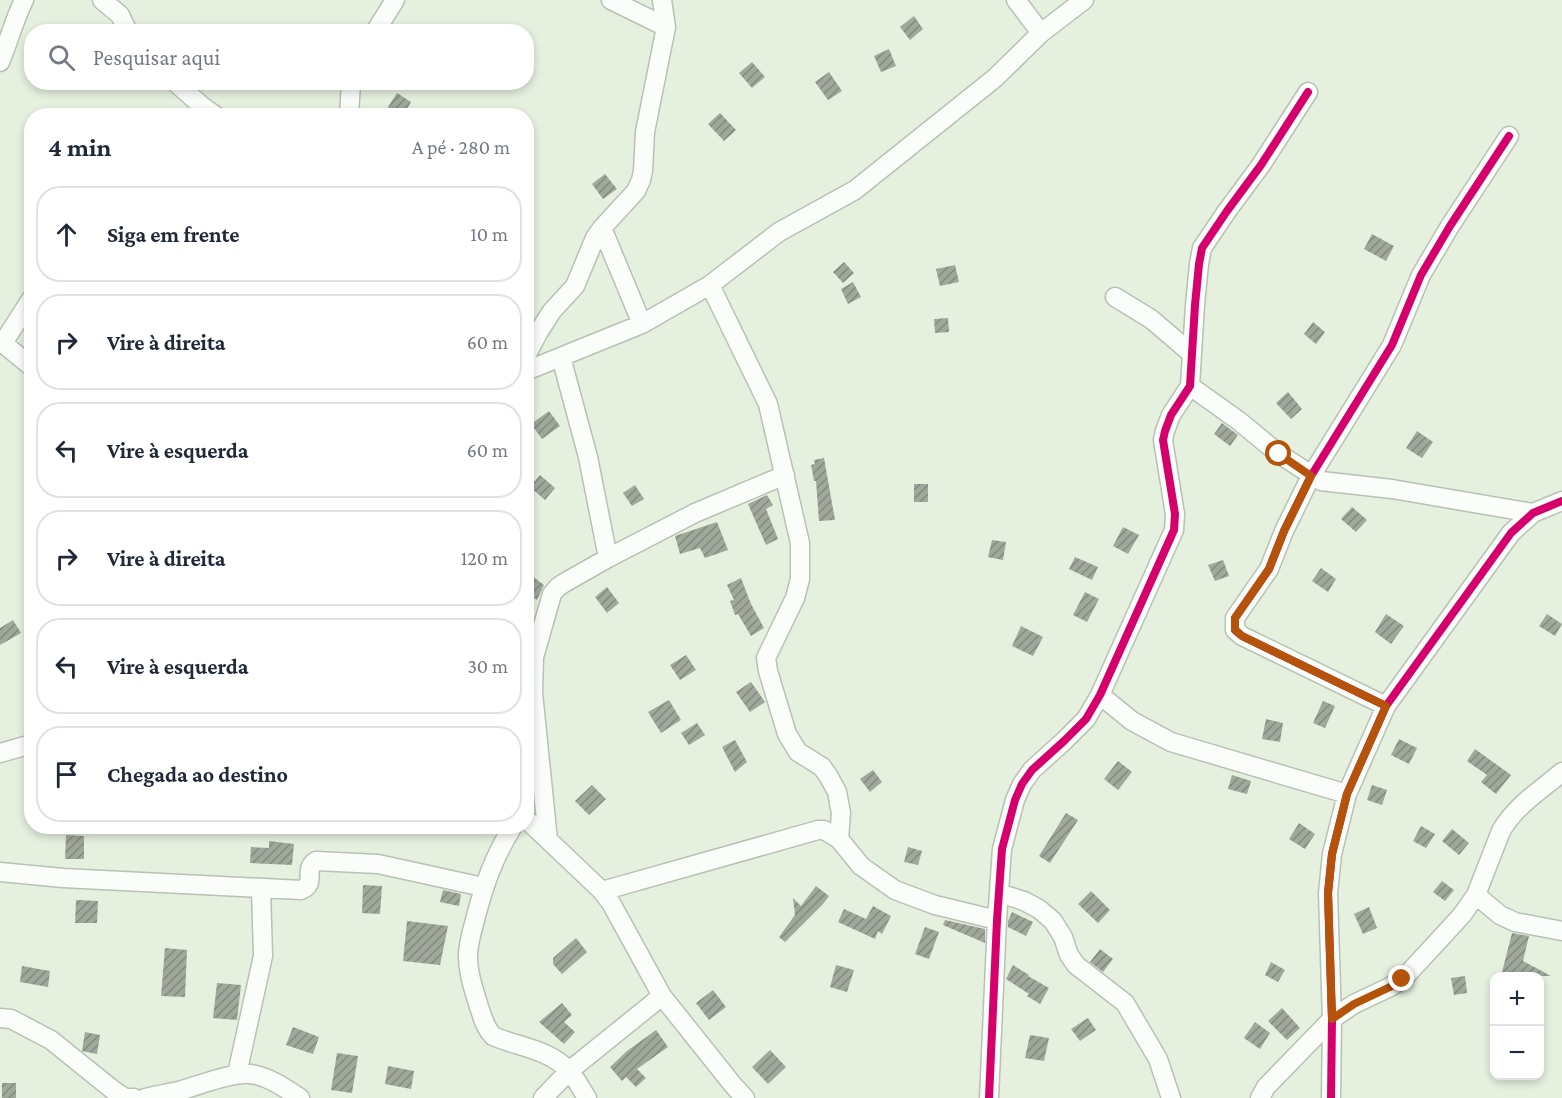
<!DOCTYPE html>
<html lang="pt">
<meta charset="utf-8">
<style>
body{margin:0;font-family:"Crimson Pro",serif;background:#f2f2f3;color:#1f2937}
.controls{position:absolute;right:18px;bottom:18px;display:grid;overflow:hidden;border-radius:12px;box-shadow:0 3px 9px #0003}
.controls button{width:54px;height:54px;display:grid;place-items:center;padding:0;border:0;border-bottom:2px solid #e0e1e3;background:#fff;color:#1f2937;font:30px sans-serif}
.stop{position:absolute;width:18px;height:18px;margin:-14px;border:4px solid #b45309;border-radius:50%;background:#fff}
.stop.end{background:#b45309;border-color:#fff;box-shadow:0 2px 6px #0008}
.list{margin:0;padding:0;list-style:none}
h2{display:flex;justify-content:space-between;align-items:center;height:78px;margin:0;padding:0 24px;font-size:26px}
h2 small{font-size:20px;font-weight:400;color:#747a83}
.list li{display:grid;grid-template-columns:39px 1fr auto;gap:18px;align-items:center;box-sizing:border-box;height:96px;margin:0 12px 12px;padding:0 12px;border:2px solid #e0e1e3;border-radius:24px}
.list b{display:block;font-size:22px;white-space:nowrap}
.list em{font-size:20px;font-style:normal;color:#747a83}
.icon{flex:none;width:33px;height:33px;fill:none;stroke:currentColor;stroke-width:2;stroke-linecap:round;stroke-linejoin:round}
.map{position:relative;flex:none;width:1562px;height:1098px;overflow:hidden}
.search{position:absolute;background:#fff;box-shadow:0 3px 9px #0003;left:24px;top:24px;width:510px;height:66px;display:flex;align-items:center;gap:15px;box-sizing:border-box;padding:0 21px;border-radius:24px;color:#747a83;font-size:22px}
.panel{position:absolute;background:#fff;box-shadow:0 3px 9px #0003;left:24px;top:108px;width:510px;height:726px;border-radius:24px}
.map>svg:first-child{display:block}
</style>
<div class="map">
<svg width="1562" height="1098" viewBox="0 0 1562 1098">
<defs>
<pattern id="building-hatch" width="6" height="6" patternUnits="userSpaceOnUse" patternTransform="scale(1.5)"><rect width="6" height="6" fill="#a0a89b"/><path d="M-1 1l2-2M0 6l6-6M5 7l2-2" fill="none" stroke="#83897e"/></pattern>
</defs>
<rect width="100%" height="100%" fill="#e5f0df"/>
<path fill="url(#building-hatch)" d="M914,16L923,29L910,40L900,27Z
M889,49L896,66L881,72L874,56Z
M752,62L765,77L752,88L739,73Z
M829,72L842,91L828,100L815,82Z
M397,93L411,102L403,116H400L388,107Z
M720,113L736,130L724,141L708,124Z
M605,174L617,189L603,199L592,184Z
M1372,234L1394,246L1386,261L1364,249Z
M844,262L854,273L843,283L833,272Z
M955,265L959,282L940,286L936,269Z
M853,282L861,297L848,304L841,289Z
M948,318L949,332L935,333L934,319Z
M1313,322L1325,332L1316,344L1304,334Z
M1288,392L1302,409L1291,419L1276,403Z
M549,411L560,426L542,439L531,424Z
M1222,423L1238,435L1230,446L1214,434Z
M1417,431L1433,442L1422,458L1406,448Z
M824,458L835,520L819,521L816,481H814L811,465L815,464L814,460Z
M540,475L555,488L545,500L530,487Z
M914,484H928V502H914Z
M635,485L644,499L632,506L623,493Z
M767,495L773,505L766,509L778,539L766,545L748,504Z
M1352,507L1367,520L1356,532L1341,519Z
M717,522L728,550L705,558L700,548L680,554L675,536Z
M1123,527L1139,535L1128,554L1113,546Z
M992,540L1006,542L1003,560L988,557Z
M1075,557L1098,567L1092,580L1069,569Z
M1223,560L1229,576L1215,581L1208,565Z
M1321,568L1336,579L1328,592L1312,581Z
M532,576L544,585L537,600L526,592V584Z
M741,578L751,604L764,628L751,636L738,614L735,615L730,601L734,600L727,585Z
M607,587L619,603L607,613L595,597Z
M1085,592L1099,599L1087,622L1073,615Z
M1386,614L1404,626L1391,644L1375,632Z
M1547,614L1562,624L1555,636L1539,626Z
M13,620L21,633L0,645V628Z
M1021,626L1043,637L1033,656L1012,646Z
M686,655L696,670L680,680L670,665Z
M751,682L765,702L750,712L736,692Z
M669,700L681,720L661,733L648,712Z
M1323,701L1335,706L1325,728L1313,723Z
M1266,719L1283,723L1280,742L1262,739Z
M697,723L705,735L689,745L681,733Z
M1399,739L1417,748L1409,764L1391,755Z
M735,740L747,762L735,772L722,747Z
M1475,749L1511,775L1496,794L1481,782L1487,775L1467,761Z
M1118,761L1132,772L1118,790L1104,779Z
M873,770L882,782L870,792L860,779Z
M1232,775L1251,781L1247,794L1228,789Z
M592,785L606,799L589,815L575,801Z
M1372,785L1387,790L1382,805L1367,800Z
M1066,813L1078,820L1050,863L1039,856Z
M1299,823L1315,834L1305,849L1289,839Z
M1421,826L1435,834L1426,848L1413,841Z
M1452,829L1469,843L1459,855L1442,841Z
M66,835L84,836V859H65Z
M269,841L294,844L292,865L250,863L251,847L269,848Z
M908,847L922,851L918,865L904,862Z
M1442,881L1454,890L1445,901L1433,892Z
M363,885L382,886L380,914L362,913Z
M816,886L829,896L823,904L785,942L779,937L795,915L793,898L801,906Z
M443,890L461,894L459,906L440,902Z
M1091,891L1110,910L1098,923L1078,904Z
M76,900L98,901L97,923H75Z
M873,906L891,916L882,934L878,931L875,939L838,922L844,909L866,919Z
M1369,907L1377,928L1363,934L1354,914Z
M1012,912L1033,922L1026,936L1008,927V921Z
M945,920L985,929V943L943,925Z
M407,921L448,926L440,965L403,961Z
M925,927L939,932L929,959L915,954Z
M1512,933L1529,936L1523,961L1551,976H1501Z
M576,938L587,952L562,974L553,964V958Z
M165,948L187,950L185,997L161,996Z
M1100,949L1113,959L1103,972L1090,962Z
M1271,962L1285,970L1278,982L1265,975Z
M836,965L854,970L847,992L830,987Z
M1013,965L1029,975L1028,976L1049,988L1040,1004L1027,996L1029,994L1006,979Z
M22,966L50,971L48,987L20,982Z
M1465,976L1467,993L1454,995L1451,978Z
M217,983L241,985L237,1020L213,1018Z
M713,990L726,1007L709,1020L696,1003Z
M562,1003L572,1015L564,1022L575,1032L564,1044L539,1022Z
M1282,1008L1300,1028L1287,1040L1268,1021Z
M1088,1018L1096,1030L1080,1041L1071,1029Z
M1255,1022L1270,1033L1260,1049L1244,1038Z
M293,1027L319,1037L313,1054L286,1045Z
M656,1030L668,1047L637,1069L646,1078L636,1087L626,1077L622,1081L610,1067L627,1051Z
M85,1032L100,1035L97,1054L82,1051Z
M1030,1035L1049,1038L1044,1061L1025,1058Z
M770,1050L786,1067L768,1084L752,1067Z
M337,1053L358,1056L352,1093L331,1090Z
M388,1066L414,1071L411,1089L385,1084Z
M2,1083H16V1098H2Z"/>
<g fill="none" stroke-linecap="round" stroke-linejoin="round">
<g stroke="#b8c1b4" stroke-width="21">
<path id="minor" d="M102,0L120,15L128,32
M611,0L666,27
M375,32L395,0
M1041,33L1084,0
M0,62C9,41 14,20 24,0
M175,82L202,106L216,116
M349,116L351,82
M602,228L642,324
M710,285L768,404L800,543V579L795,598L766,658L768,671L787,734L798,752L822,767L829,777L837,792L841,813L839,839
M1115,297L1151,319L1192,354
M0,341L32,367
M3,343L32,298
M526,356L538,333L552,311L575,286L595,238L602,228L636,191L641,180L643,171L645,132L666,27L662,0
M561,357L588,457L608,558
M526,371L642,324L710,285L779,232L855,190L995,78L1041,33L1016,0
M1190,386L1239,421L1279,454L1321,481L1392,489L1533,513
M1100,695L1132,721L1171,742L1347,794
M1386,706L1242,636L1235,630V618L1269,569L1284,531L1311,476L1392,345L1421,275L1450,226L1509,136
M0,753L32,744
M526,819L602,891L611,903L662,996L733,1085L745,1098
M513,826C494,857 485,882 476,916C473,928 469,940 468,953C467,971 474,990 479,1007C483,1018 485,1028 493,1036C518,1047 549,1049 569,1071C576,1078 581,1089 587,1098
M548,840L533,693L534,657L552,594L558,587L564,583L608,558L695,513L785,475
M0,872L63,878L301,890C318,883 302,870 316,861L378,864L483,887
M602,891L818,830H824L839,839L861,866L895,890L935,905L997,920
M999,893L1024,901L1039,909L1053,921L1063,937L1069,955L1076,965L1125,1003L1158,1059L1171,1098
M1476,895L1500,915L1515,922L1562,931
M0,1018L11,1019L51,1040L113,1090L125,1098H134
M237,1074L263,956L261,888
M145,1098C158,1095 170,1093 182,1090C200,1085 232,1072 250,1074C268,1076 285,1088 300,1098
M543,1098L569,1071L662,996
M989,1098L997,920L1002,849L1015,800L1022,784L1032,770L1064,741L1086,719L1100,695L1174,530L1175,514L1163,440L1165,431L1171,415L1190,386L1195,305L1199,264L1202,248L1227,211L1261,165L1308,92
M1260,1098L1266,1087L1332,1019L1354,1004L1390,987L1403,979L1462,915L1476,895L1501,831C1515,806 1541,790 1562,772
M1331,1098L1332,1019L1328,893L1332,854L1347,794L1386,706L1511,533L1533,513L1562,501"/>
</g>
<use href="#minor" stroke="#fbfdfa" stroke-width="18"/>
<g stroke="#fafef8" stroke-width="11">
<path id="cycleway" d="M1386,706L1242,636L1235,630V618L1269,569L1284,531L1311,476L1392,345L1421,275L1450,226L1509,136
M989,1098L997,920L1002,849L1015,800L1022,784L1032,770L1064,741L1086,719L1100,695L1174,530L1175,514L1163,440L1165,431L1171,415L1190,386L1195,305L1199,264L1202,248L1227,211L1261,165L1308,92
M1331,1098L1332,1019L1328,893L1332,854L1347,794L1386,706L1511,533L1533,513L1562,501"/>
</g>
<use href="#cycleway" stroke="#d6006c" stroke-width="8"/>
</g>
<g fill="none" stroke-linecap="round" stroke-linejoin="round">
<path stroke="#b45309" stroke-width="8" d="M1279,454L1311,476L1284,531L1269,569L1235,618V630L1242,636L1386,706L1347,794L1332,854L1328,893L1332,1019L1354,1004L1390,987L1402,979"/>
</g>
</svg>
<div class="controls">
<button>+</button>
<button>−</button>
</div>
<div class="stop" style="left:1279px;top:454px"></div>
<div class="stop end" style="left:1402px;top:979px"></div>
<div class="search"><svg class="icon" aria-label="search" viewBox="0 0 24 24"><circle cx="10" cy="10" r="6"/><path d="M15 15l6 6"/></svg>Pesquisar aqui</div>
<section class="panel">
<h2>4 min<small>A pé · 280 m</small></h2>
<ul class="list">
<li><svg class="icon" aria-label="ahead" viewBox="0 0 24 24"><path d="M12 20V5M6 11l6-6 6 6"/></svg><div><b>Siga em frente</b></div><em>10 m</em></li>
<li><svg class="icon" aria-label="right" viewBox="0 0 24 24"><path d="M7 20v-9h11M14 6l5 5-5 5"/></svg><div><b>Vire à direita</b></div><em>60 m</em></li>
<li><svg class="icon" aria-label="left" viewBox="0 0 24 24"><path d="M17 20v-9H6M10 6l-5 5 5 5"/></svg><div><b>Vire à esquerda</b></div><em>60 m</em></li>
<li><svg class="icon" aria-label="right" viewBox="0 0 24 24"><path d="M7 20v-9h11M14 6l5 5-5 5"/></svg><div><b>Vire à direita</b></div><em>120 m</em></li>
<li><svg class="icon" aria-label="left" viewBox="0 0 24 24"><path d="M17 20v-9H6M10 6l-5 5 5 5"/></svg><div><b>Vire à esquerda</b></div><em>30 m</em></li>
<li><svg class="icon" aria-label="arrive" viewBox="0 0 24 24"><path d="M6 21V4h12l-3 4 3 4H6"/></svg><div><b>Chegada ao destino</b></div></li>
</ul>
</section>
</div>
